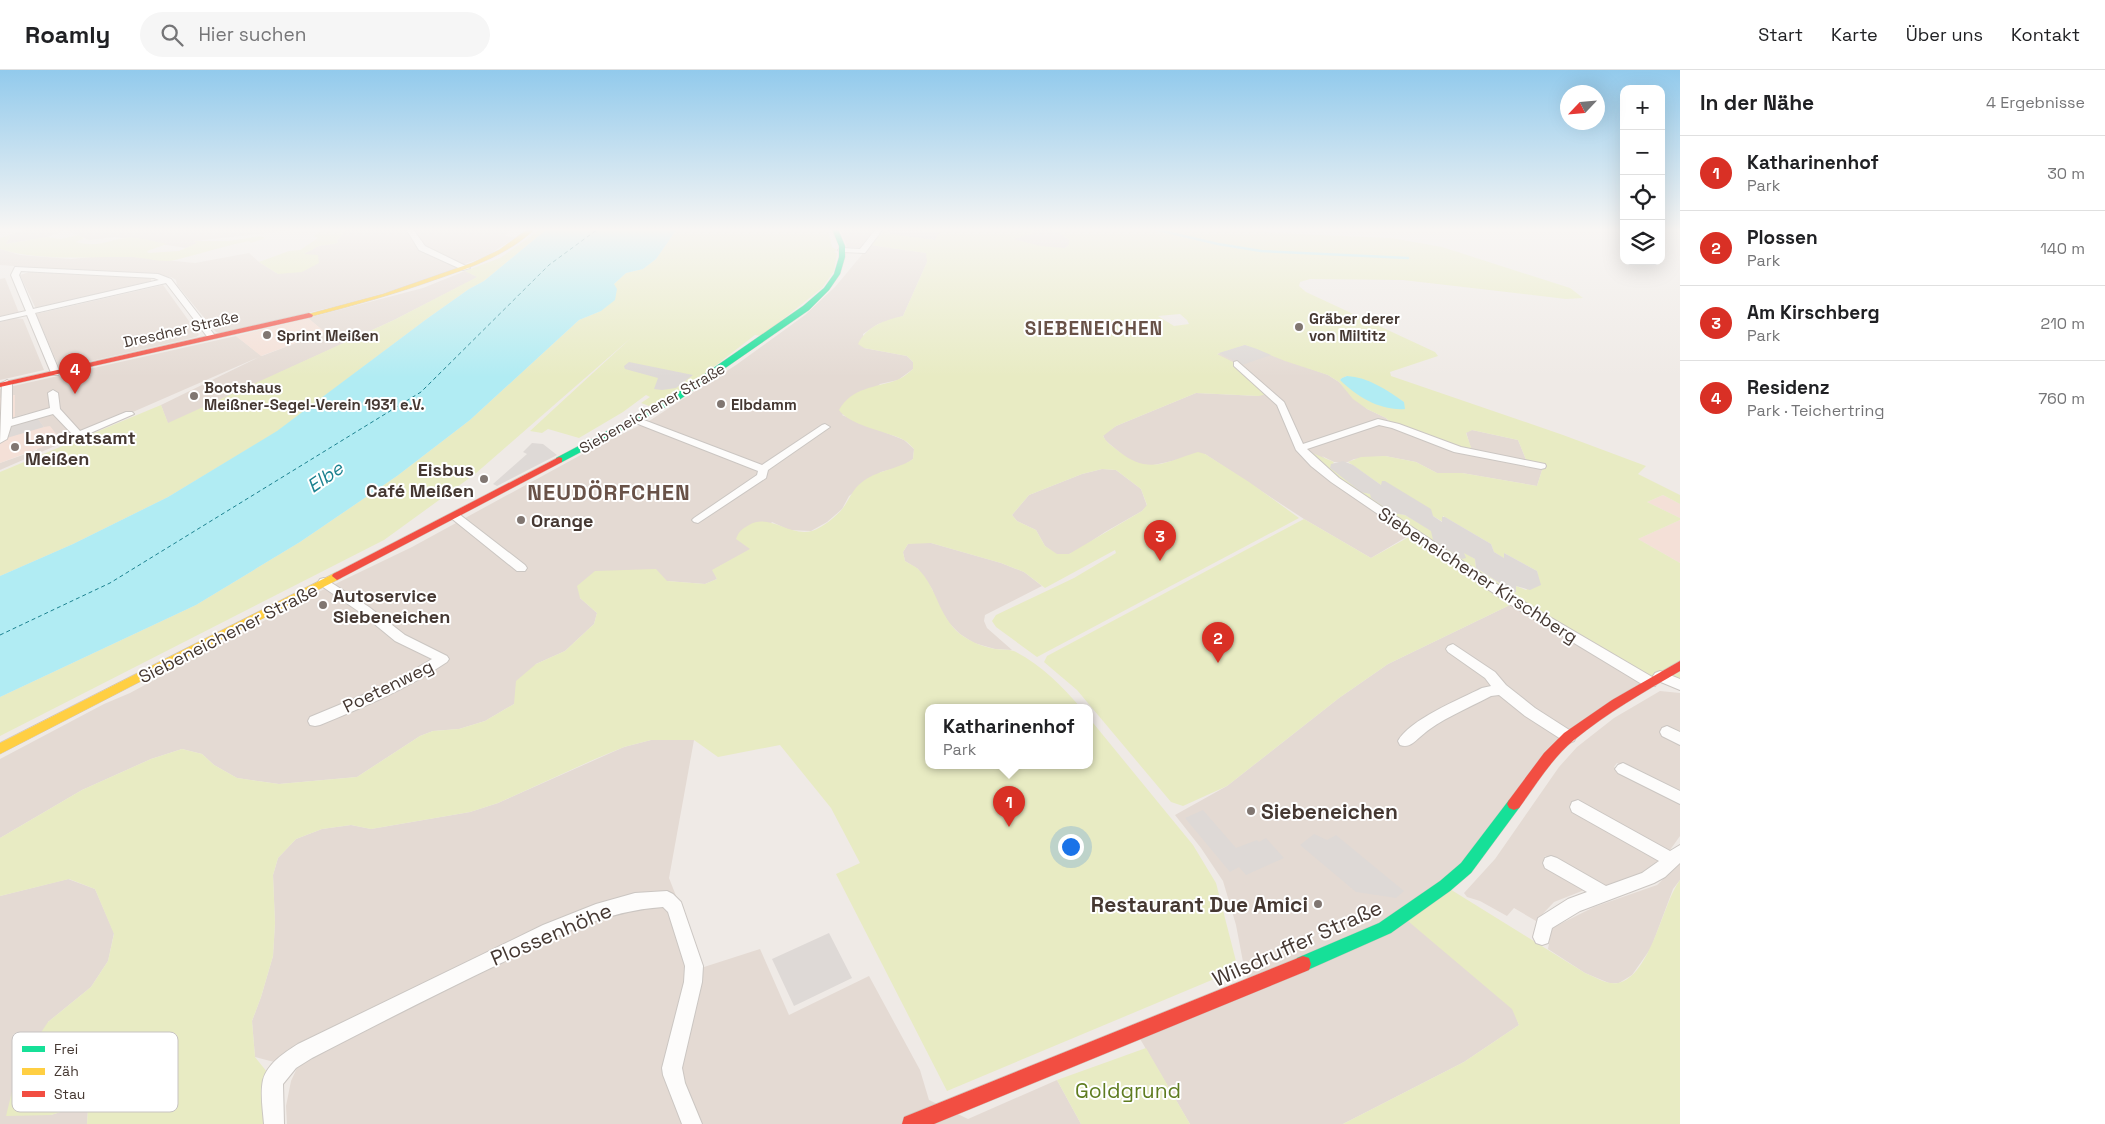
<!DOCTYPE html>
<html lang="de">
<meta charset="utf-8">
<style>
body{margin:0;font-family:"Space Grotesk",sans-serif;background:#f6f6f6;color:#202124}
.controls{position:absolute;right:15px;top:15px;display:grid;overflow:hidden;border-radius:10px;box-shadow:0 5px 20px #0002}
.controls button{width:45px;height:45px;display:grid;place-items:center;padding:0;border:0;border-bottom:1px solid #e0e0e0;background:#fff;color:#202124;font:25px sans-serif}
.compass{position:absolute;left:1560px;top:15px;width:45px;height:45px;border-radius:50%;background:#fff;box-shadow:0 5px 20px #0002;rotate:244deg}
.you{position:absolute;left:1070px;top:776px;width:18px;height:18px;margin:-12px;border:4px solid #fff;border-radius:50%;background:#1a73e8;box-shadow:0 0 0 8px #1a73e833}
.badge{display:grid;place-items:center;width:32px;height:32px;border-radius:50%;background:#d93025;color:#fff;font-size:16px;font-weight:700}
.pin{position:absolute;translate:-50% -41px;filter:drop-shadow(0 1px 2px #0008)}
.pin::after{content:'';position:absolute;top:26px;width:18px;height:15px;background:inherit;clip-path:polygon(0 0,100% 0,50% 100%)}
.popup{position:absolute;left:925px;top:634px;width:168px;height:65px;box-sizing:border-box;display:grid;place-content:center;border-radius:10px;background:#fff;filter:drop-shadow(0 1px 4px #0005);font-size:16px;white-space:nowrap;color:#757577}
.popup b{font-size:19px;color:#202124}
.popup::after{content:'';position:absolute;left:50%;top:100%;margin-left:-10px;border:10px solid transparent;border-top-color:#fff}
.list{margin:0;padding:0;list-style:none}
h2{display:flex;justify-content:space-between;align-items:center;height:65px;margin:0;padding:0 20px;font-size:21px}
h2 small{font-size:16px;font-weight:400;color:#757577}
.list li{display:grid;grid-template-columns:32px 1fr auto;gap:15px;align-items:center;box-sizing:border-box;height:75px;padding:0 20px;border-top:1px solid #e0e0e0}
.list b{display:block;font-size:19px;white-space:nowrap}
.list p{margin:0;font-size:16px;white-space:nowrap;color:#757577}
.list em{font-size:16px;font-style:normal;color:#757577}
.icon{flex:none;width:28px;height:28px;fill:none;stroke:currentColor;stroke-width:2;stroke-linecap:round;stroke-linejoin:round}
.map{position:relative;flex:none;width:1680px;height:1054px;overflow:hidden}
header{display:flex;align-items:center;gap:30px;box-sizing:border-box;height:70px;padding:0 25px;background:#fff;border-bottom:1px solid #e0e0e0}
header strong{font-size:24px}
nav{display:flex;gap:28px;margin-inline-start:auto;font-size:18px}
.search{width:350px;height:45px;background:#f6f6f6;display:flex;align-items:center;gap:12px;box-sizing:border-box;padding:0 18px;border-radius:28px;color:#757577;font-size:19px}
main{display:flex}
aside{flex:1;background:#fff}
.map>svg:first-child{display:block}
</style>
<header>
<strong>Roamly</strong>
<div class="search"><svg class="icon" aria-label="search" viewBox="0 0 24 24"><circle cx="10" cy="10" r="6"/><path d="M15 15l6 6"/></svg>Hier suchen</div>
<nav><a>Start</a><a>Karte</a><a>Über uns</a><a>Kontakt</a></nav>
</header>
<main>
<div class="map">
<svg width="1680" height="1054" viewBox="0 0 1680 1054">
<rect width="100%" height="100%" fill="#efeae6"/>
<path fill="#e4dad3" d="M22,159L188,160L303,159L194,171L198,173L186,178L115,167L89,170L66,160L47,167L6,174L11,164L23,161Z
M347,159H405L417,176L457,196V199L417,214L333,237L220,263L216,262L177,215L176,210L171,207L0,195V179L20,185L71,189L103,186L134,187L195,193L249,183L259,192L278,204L302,184L319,176L338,173L337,170Z
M412,159H518L511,160L504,166L516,167L487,186L462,195L426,179Z
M840,159H877L861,178L847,177Z
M1033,159H1048L1059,162L1069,170V175L1057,184L1008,168Z
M870,175L926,183L928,184L927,192L903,246L878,254L863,264L864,278L907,286L913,292V299L898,310L880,314L842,345L904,370L914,379L913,389L903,396L881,402L849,426L842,439L827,452L811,461L789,460L772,452L751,479L713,500L717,509L705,514L667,511L580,528L597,543L594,554L565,581L536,594L514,634L485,651L459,659L433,661L420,666L357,707L279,714L237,708L214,695L202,684L182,679L151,689L82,720L0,768V689L104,634L130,623L306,528L412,477L599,375L649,351L736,295L805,245L835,217Z
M465,201L478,207L394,250L168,354L161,335L259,287L0,400V393L37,380L44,357L29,343L15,347V325L0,328V319L236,266L262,286L324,262L308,248L423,218Z
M29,202L147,208L151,209V211L36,239L20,205Z
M5,208L19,243L0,247V209Z
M163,215L199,265L196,267L65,297H59L36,244Z
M15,248L23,249L44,300L0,310V252Z
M1245,275L1328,305L1339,312L1367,339L1386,348L1391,353L1472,382L1466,362L1472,360L1518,370L1527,392L1543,397L1537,416L1462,403H1437L1416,392L1385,386L1354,389L1348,392H1334L1322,386L1413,463L1371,488L1304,449L1205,384L1149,396L1140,395L1125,387L1105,370L1103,365L1116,356L1196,323L1259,326L1217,284Z
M1102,399L1116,400L1141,419L1147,436L1142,441L1105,462L1077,481L1069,484L1057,485L1045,476L1036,460L1017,451L1012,445L1029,425L1082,404Z
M918,472L931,473L1001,493L1024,502L1042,516L985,545L984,551L987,558L1012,580L995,579L974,573L960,564L949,553L938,535L932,519L918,499L905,491L903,482L908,474Z
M1512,534L1650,612L1569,667L1486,772L1403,846L1513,939L1519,955L1464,992L1343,1054H1190L1136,962L1250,915L1244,897L1236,855L1223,811L1201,778L1175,745L1227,716L1339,628L1388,594Z
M1660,621L1680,623V725L1617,693L1614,697L1680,734V766L1670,780H1664L1657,795L1638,805L1602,818L1545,786L1543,792L1587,819L1554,832L1536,851L1514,838L1507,846L1480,831L1467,827L1464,823L1495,789L1559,697L1577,677L1614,648Z
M667,669L694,670L669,808L704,897L760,879L789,945L869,906L920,1000L929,1030L968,1049L1057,1010L1081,1054H287L286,1036L291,1011L297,998L255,987L252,951L261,927L273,886L275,853L273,805L278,788L296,769L322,759L351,755L371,759L470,742L498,733L624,677L651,670Z
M1680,793V810L1673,819L1651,878L1632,905L1619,913H1609L1585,903L1548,879L1552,858L1594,837L1657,815Z
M68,809L95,819L114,863L108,891L91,917L48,952L51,1045L79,1036L88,1039L87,1054H0V826Z"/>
<path fill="#f4e0d7" d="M308,248L325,262L261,286L236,266Z
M15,325V347L29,343L36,346L44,357L50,356L61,370L0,393V328Z
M1663,425L1680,434V448L1647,432Z
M1680,450V493L1638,469Z"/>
<path fill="#e8ebc3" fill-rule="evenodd" d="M323,159H347L337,170L338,173L319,176L304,184L318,185L319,193L302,202L278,204L259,192L289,181L300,180L318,168L314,166Z
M541,159H547L484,211L469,219L428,248L278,361L168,427L73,474L0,506V402L161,335L168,353L394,250L477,207L465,201L500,188Z
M677,159H828L832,177L837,180L834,182L837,183L834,201L822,218L762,266L755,265L698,309L652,337L641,333L650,327L646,325L623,342L579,368L548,359L542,363L530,361L632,267L475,404L384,470L0,666V627L196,535L300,472L397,406L470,350L579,250L601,241L614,214L626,203L643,199L656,189Z
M883,159H1034V163L1013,169L1041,176L1065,178L1069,175V170L1059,162L1046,159H1253L1273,163L1391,168L1442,177L1570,218L1583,228L1566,229L1403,210L1310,209L1300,212L1299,216L1306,222L1435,282L1438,286L1390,302L1391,306L1563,365L1646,396L1638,404L1680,425V434L1663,425L1647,432L1680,448V450L1638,469L1680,493V615L1660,606L1650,612L1367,433L1300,378L1334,392L1333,393L1361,422L1371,424L1395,443L1405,445L1419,453L1475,489L1476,498L1515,523L1516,516L1526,520L1539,510L1537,501L1504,483L1505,489L1494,482L1491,474L1443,446V452L1381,415L1348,392L1361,387L1385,386L1416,392L1437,403H1462L1537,416L1543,397L1527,392L1518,370L1472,360L1466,363L1473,383L1391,353L1386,348L1367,339L1353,329L1339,312L1328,305L1285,291L1245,275L1217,284L1237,294L1270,323L1259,326L1196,323L1116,356L1103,366C1106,372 1111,375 1117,380C1148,405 1163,393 1198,382L1205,384L1249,412L1299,448L1037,587L996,557L992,551L996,545L1074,508L1116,483L1115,480L1045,518L1024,502L1001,493L931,473L908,474L903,482L905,491C909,494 915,496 918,499C937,517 938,546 960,564C969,571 983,577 995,579C1001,580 1008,579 1014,581C1040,594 1062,616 1081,638H929V696H1089V648L1193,775L1216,813L1238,899L947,1021L836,804L860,793L831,738L780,675L718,687L694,670H651L624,677L595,689L498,733L470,742L371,759L351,755L322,759L296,769L278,788L273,805L275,853L273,886L261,927L252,951L255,987L271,1007L266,1054H87L88,1039L79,1036L51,1045L6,1046L18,997L48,952L91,917L108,891L114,864L95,819L69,809L0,826V768L82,720L151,689L182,679L202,684L214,695L237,708L279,714L357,707L420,666L433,661L459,659L485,651L514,634L516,611L536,594L565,581L594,554L597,543L580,528L577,516L595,501L656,499L667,511L705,514L717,509L712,500L750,479L736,469C739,461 742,459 749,455C770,443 789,467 812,461C822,458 837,446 843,438C849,430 852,420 861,413C876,400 897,400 913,389L914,379C911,376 907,371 902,369C885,361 849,355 839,340C852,317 875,318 897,310C903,308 908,303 913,299V292L907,286L864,278L858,274C867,256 885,250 903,246L927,192L926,183L870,175ZM1180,244L1187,250L1189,254L1174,256L1158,246ZM1347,306L1376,315L1404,332L1340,310L1342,308ZM1102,399L1116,400L1141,419L1147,435L1142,441L1069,484H1057L1045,476L1036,460L1017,451L1012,445L1029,425L1082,404Z
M10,165L6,174L47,167L60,169L78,165L84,168L76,172C99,178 107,170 127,168C140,167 155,172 167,174L147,181L148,183L179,181L197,173L193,171H229L260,166L266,168L251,173L249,171C224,176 200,184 175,190C163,193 146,188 133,187C89,186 43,192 0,179V168Z
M1304,449L1371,488L1407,468H1414L1512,534L1388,594L1339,628L1227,716L1183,736L1171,732L1077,620L1044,592L1047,586Z
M1680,810V1054H1343L1464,992L1519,955L1512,939L1402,846L1445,816L1585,903C1595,907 1607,915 1618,913C1651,906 1662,834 1680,810Z
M1146,978L1190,1054H1081L1057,1010Z"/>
<path fill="#ded9d6" d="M887,159H908L939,163L935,170L891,164L886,160Z
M1245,275L1257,279L1271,285L1242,295L1219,283Z
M629,292L693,305L676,318L662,320L654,319L658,308L625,299L624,296Z
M29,343L36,346L44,357L0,370V351Z
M532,373L543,374L557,385L497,416L493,414L527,384L523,382Z
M1343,391L1353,395L1381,415L1382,411H1385L1431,439L1433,446L1442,452V447H1445L1491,474L1494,482L1504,488V483L1537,501L1541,515L1530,520L1516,516V522H1514L1476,498L1475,489L1464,483L1466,488L1462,489L1433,470L1431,461L1405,445L1393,443L1371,428L1370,424L1361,422L1330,398L1331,394Z
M1203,740L1236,778L1257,770L1259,772L1266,768L1284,788L1246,805L1239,797L1230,802L1185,748Z
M1314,764L1327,770L1336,765L1404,821L1396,828L1356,822L1300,775Z
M829,863L852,908L794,936L772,889Z"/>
<path fill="#b1ecf3" d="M547,159H677L656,189L643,199L626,203L614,214L617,219L615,230L601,241L579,250L470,350L397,406L300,472L196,535L0,627V506L73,474L168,427L277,361L428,248L469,219L484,211Z
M1347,306C1368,307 1387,320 1404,332L1405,339C1381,341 1357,327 1340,310L1342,308Z"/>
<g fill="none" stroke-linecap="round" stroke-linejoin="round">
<path stroke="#b1ecf3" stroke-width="2.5" d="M1154,159L1218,174L1261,181L1408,188"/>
<path stroke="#1d8290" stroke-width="1" stroke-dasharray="4 3" stroke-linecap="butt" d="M0,565L110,513L421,322L549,195L598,159"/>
<g stroke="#cbc6c2" stroke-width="2">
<path id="street" d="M406,159H413L425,176L470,198L463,200L419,180Z
M876,159H883L865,183L842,182L838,180L842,178L860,179Z
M15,197L158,204L171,209L216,267L209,269L166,213L35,243L60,303L58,305H52L27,245L0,251V247L26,241L11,205ZM21,201L154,208L159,210L33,239L19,205Z
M1237,291L1284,332L1303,374L1378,349L1399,354L1461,377L1545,394L1546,396L1545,398L1541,399L1454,382L1392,358L1379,355L1307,379L1339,408L1519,529L1654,608L1653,606L1655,603L1660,601L1680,609V620L1656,610L1657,612L1655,616H1645L1511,535L1331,412L1311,396L1296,380L1277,335L1234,296V292Z
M7,310L12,313V349L50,338L48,323L53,320L58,323L60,339L80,361L126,342H132L134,344L79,368L75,367L53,344L11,356L7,369L0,373L2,313Z
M636,347L762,395L822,355L825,354L830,357L768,400L766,408L698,453L694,452L692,450L694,448L757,405L758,401L633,352L631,350Z
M455,443L459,444L525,495L527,498L525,501H517L451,448L449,446Z
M324,508L369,537L405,565L447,586L449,589L447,592C407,619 364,637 320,655L315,656L310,655L308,651L310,647L392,613L432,589L395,571L361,543L320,515L318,512L320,509Z
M1453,574L1495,602L1506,615L1535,638L1574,663L1576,667L1574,671L1569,673L1564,671L1525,646L1499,625L1491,626C1467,639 1440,649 1420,667C1413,673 1409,678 1400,675L1398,671C1409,650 1460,629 1482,618L1491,616L1485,608L1448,582L1446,579L1448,576Z
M1667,656L1680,662V675L1662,666L1660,662L1662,658Z
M1623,693L1680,721V734L1618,703L1615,699L1618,695Z
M1578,730L1670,781L1680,775V793L1665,807L1654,813L1580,841L1552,858L1548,873L1542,875L1536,873L1533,867L1538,848L1568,829L1587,822L1545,798L1543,793L1545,788L1551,786L1557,788L1606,816L1642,803L1659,791L1572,742L1570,737L1572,732Z
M667,821L673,824L681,832L703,896L702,912L682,998L685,1013L702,1054H682L663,1005L662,998L684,912L685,896L668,842L663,837C602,841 553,868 499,894C436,924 374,956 312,988L296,998L283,1014L284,1054H264C263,1041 260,1023 263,1010C267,994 285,982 298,974L543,855L596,834L635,823Z"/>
</g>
<g stroke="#d2c7bf" stroke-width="1">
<path id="fast" d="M832,159H838L845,176V187L840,204L829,220L809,240L679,330L562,392H556V388L673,326L803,236L824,218L834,204L839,187V176Z
M1514,728L1519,730L1521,734L1519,738L1471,803L1450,821L1391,863L1303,902L1297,900L1295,894L1297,888L1379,853L1440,811L1461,793L1509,730Z"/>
</g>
<g stroke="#d2c7bf" stroke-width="1">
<path id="slow" d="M528,159H535C507,185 472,197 437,209C395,224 352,236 309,247L305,245L383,224L472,193L499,180Z
M337,502L341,504L342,506L341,508L0,684V673Z"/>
</g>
<g stroke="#d2c7bf" stroke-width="1">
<path id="jam" d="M309,243L313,245L312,247L0,317V313Z
M559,387L562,388V392L341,508L337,510L332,506L333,504Z
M1680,591V601C1644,622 1607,643 1574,670C1552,688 1536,715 1519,738L1514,740L1509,738L1507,734L1509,730L1544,683L1564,663L1612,630Z
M1303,886L1309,888L1311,894L1309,900L934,1054H902L904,1047Z"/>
</g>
<use href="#street" fill="#fdfcfb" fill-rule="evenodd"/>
<use href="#fast" fill="#16e098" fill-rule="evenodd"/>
<use href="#slow" fill="#ffcf43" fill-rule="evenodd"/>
<use href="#jam" fill="#f24e42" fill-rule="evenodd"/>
</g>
<linearGradient id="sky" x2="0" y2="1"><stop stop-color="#92caec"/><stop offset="0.52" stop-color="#f8f6f4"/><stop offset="1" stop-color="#f8f6f4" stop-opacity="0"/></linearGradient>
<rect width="1680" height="307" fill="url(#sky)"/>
<g fill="#807671" stroke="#fff" stroke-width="2">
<circle cx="1299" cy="257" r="5"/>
<circle cx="267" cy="265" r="5"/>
<circle cx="194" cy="326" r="5"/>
<circle cx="721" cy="334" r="5"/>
<circle cx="15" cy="377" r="5"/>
<circle cx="484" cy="409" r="5"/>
<circle cx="521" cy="450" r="5"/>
<circle cx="323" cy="535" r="5"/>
<circle cx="1251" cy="741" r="5"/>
<circle cx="1318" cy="834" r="5"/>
</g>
<g text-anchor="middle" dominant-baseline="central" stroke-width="4" stroke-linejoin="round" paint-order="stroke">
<g font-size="15" font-weight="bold" fill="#453832" stroke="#fff" text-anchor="start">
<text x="1309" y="248">Gräber derer<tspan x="1309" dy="17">von Miltitz</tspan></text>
<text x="277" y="265">Sprint Meißen</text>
<text x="204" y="317">Bootshaus<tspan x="204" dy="17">Meißner-Segel-Verein 1931 e.V.</tspan></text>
<text x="731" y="334">Elbdamm</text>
</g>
<g font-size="15" fill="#453832" stroke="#fff">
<text transform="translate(181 259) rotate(-13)">Dresdner Straße</text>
<text transform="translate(652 338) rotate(-30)">Siebeneichener Straße</text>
</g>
<g font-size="18" font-weight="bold" fill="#453832" stroke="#fff" text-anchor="start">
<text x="25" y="367">Landratsamt<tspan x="25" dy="21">Meißen</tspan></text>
<text x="474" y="399" text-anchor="end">Eisbus<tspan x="474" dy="21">Café Meißen</tspan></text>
<text x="531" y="450">Orange</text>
<text x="333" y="525">Autoservice<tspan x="333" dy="21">Siebeneichen</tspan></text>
</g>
<g font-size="18" fill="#453832" stroke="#fff">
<text transform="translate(1478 505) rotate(33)">Siebeneichener Kirschberg</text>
<text transform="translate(228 563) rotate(-27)">Siebeneichener Straße</text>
<text transform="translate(388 616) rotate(-26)">Poetenweg</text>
</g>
<g font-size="19" font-weight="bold" letter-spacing="1" fill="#695248" stroke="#fff">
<text x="1094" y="258">SIEBENEICHEN</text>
</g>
<g font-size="19" font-style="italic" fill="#1d8290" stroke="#fff">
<text transform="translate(325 407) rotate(-35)">Elbe</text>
</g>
<g font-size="21" font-weight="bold" fill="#453832" stroke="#fff" text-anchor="start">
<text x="1261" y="741">Siebeneichen</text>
<text x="1308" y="834" text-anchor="end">Restaurant Due Amici</text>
</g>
<g font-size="21" fill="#453832" stroke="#fff">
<text transform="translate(551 864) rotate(-23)">Plossenhöhe</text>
<text transform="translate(1297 873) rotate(-24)">Wilsdruffer Straße</text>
</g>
<g font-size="21" fill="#5f7c20" stroke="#fff">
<text x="1128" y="1020">Goldgrund</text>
</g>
<g font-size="22" font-weight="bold" letter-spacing="1" fill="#695248" stroke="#fff">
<text x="609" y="422">NEUDÖRFCHEN</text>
</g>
</g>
<rect x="12" y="962" width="166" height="80" rx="8" fill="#fff" stroke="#c7c3c2" stroke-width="1"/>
<rect x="22" y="976" width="23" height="6" fill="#16e098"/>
<rect x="22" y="998" width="23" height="7" fill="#ffcf43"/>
<rect x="22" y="1021" width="23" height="6" fill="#f24e42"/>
<g font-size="14" fill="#453832">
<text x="54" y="984">Frei</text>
<text x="54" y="1006">Zäh</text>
<text x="54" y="1029">Stau</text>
</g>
</svg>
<div class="controls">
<button>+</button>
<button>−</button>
<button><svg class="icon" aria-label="locate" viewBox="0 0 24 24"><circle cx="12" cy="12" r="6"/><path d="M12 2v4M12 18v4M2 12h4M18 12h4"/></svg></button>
<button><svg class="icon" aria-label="layers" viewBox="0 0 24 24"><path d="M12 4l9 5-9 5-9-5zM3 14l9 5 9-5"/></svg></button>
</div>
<svg class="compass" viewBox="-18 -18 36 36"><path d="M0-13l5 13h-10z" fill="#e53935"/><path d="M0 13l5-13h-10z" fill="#757577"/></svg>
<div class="you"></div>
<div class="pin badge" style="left:1009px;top:757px">1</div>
<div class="popup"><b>Katharinenhof</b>Park</div>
<div class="pin badge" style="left:1218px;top:593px">2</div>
<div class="pin badge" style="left:1160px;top:491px">3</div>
<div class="pin badge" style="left:75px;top:324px">4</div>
</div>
<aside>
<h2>In der Nähe<small>4 Ergebnisse</small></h2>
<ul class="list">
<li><span class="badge">1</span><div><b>Katharinenhof</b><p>Park</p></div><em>30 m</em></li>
<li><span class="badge">2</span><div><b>Plossen</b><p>Park</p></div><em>140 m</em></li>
<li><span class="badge">3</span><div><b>Am Kirschberg</b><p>Park</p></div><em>210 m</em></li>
<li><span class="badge">4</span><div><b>Residenz</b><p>Park · Teichertring</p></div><em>760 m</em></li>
</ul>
</aside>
</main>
